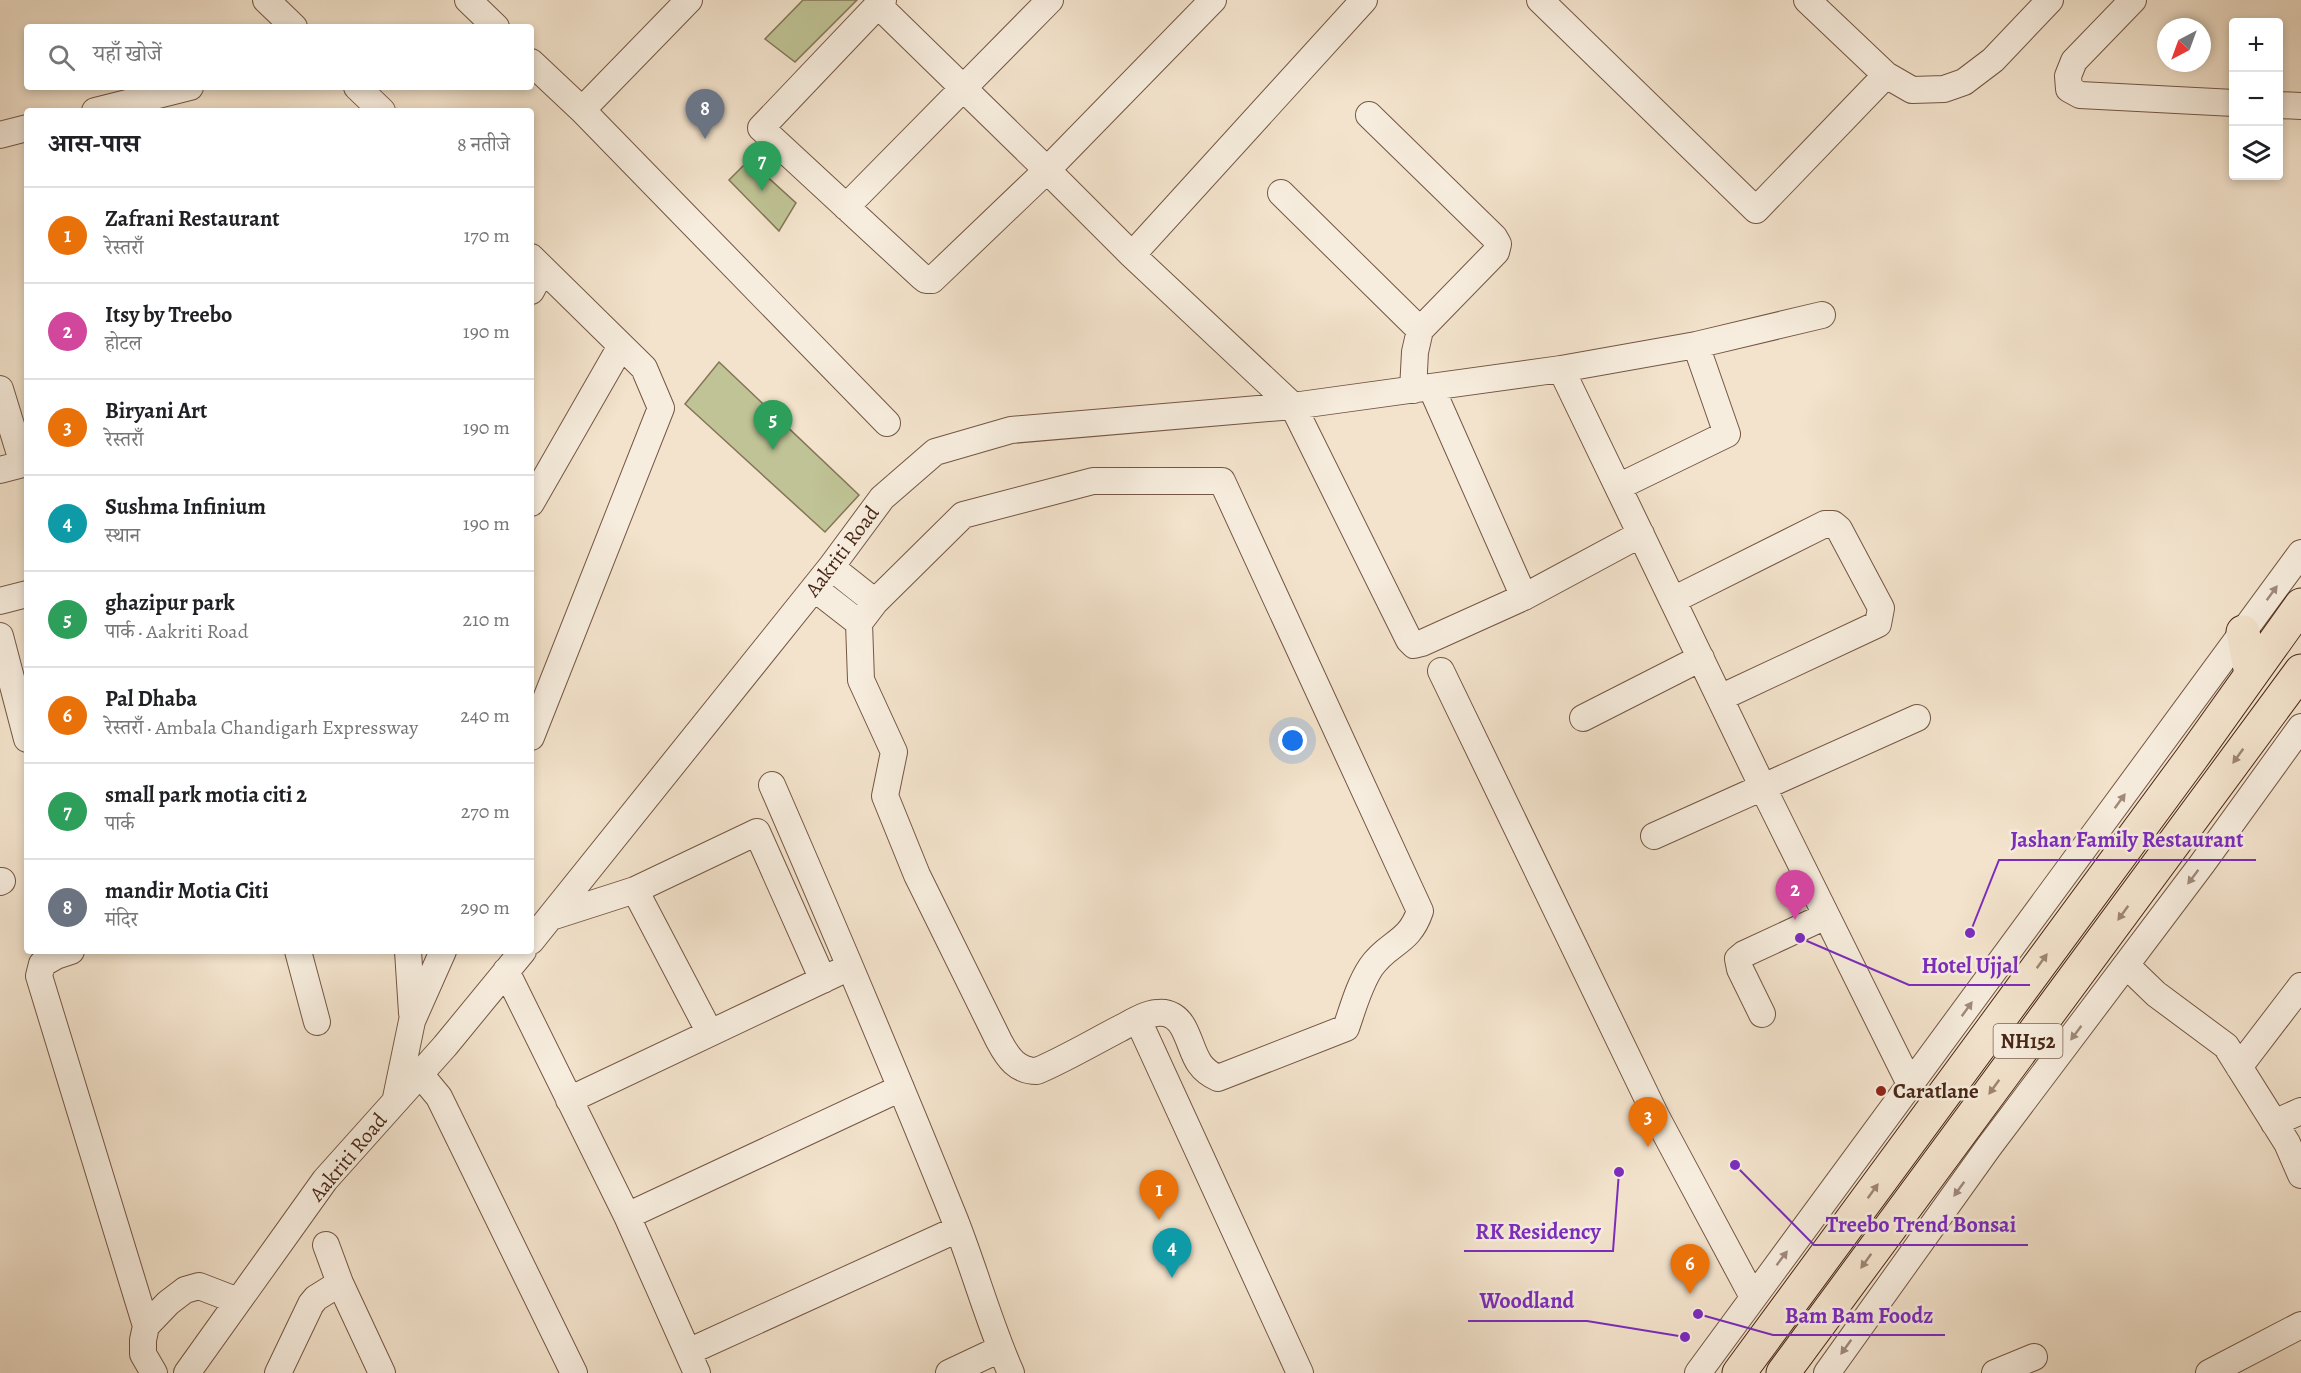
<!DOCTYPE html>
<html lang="hi">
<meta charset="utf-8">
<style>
body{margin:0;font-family:Alegreya,"Noto Serif Devanagari",serif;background:#f2f2f2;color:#202124}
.controls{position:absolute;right:18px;top:18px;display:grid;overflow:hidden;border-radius:6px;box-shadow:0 3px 9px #0003}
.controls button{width:54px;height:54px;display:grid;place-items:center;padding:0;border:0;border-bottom:2px solid #e0e0e0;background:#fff;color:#202124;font:30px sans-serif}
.compass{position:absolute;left:2157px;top:18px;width:54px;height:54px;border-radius:50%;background:#fff;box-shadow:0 3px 9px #0003;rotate:221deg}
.you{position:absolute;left:1293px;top:741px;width:21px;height:21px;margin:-15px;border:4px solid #fff;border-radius:50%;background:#1a73e8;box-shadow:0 0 0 9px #1a73e833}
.badge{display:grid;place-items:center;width:39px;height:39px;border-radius:50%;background:#ea580c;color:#fff;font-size:20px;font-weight:700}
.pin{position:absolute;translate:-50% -50px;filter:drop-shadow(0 2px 3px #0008)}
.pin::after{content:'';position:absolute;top:32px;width:21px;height:18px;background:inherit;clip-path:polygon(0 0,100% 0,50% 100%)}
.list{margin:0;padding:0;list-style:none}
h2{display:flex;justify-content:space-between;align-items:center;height:78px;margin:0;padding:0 24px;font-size:26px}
h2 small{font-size:20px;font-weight:400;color:#757577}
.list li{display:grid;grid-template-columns:39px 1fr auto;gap:18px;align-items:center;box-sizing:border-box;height:96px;padding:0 24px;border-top:2px solid #e0e0e0}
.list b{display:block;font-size:22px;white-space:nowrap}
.list p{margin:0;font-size:20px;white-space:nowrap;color:#757577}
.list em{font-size:20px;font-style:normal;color:#757577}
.icon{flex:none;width:33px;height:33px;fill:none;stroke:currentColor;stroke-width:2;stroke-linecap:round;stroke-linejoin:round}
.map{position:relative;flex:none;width:2301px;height:1373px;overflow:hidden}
.search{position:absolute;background:#fff;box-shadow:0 3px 9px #0003;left:24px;top:24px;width:510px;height:66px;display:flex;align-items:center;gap:15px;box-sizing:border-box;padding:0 21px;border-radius:6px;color:#757577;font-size:22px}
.panel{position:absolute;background:#fff;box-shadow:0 3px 9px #0003;left:24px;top:108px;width:510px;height:846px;border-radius:6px}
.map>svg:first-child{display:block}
</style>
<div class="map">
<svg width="2301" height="1373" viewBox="0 0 2301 1373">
<rect width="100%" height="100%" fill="#f3e3cc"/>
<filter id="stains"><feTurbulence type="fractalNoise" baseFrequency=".00333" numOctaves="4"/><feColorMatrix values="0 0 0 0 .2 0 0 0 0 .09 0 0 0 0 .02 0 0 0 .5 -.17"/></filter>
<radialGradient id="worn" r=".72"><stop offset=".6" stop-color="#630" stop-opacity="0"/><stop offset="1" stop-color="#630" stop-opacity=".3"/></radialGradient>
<path fill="#bfc395" stroke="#847556" stroke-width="1.5" d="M803,0H857L795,62L765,39Z
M749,160L796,203L779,231L729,180Z
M719,362L859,495L825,532L685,404Z"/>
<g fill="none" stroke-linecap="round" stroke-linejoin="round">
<g stroke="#745644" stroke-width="28">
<path id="minor" d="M266,0L294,27
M468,0L496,27
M1364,0L1132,255L1293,406L1561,369L1696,345L1822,315
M1540,0L1756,210L1886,75
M1807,0L1886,75L1912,90L1944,89L1964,82L1993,60L2050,0
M2133,0L2074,61L2068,76L2069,89L2080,95L2234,103
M878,5L761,128L921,276L926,280H932L1047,170L878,5L883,0
M531,62L582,110L689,0
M357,87L382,111
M2278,105L2301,106
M582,110L887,423
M95,111L190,87
M1369,115L1494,237L1498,244L1496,252L1420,330L1415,352L1413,390
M0,135L27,128
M1281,193L1420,330
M846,207L1050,0
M1132,255L1047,170L1213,0
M531,257L644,368L661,408L531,737
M531,291L543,269
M1561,369L1768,798L1911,1086
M1431,387L1524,597
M0,389L23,464
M0,470L27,463
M1093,481H1222L1420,911C1409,944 1388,942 1371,967C1359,985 1353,1008 1346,1028L1218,1078C1193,1067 1195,1049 1183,1027C1178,1018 1169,1011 1157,1013C1144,1014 1131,1023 1119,1029C1092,1043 1065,1059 1037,1071C1017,1071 1008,1058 999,1041L917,875L885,796L894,752L861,680L859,623L875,602L963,515Z
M1618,487L1727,434L1696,345
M531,503L621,346
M831,567L875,602
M814,588L859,623
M1673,600L1825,524H1833L1839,529L1881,608L1878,624L1720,698
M0,601L27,594
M0,636L27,739
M1441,671L1656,1116L1753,1297
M1583,718L1701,658
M772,785C835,930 896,1074 955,1220C975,1271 989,1323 1011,1373
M1654,836L1917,718
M0,882L2,881
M635,890L710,1033
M551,917L635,890L757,832L823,980
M531,941L831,567L882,498L935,452L1011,430L1293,406L1409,640L1414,645L1422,643L1524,597L1641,534
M71,951L56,956L42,964L39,976L146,1326
M298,951L317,1022
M408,951L412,1013
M2127,966L2156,994L2226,1046L2287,1143L2301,1175
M506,971L627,1216L697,1373
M1762,1014L1740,969L1738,959L1744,954L1826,916
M1138,1020L1300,1373
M2239,1067L2301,986
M420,1074L439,1097L574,1373
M396,1098L412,1021L443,951
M569,1100L837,973
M2274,1123L2301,1111
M627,1216L901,1088
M326,1245L340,1283L382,1373
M688,1352L958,1229
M154,1373L143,1354V1340L146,1326L168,1303L185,1290L199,1286L238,1301
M187,1373L325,1180L445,1046L523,951
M278,1373L311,1304L316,1298L340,1283
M949,1373L1000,1349
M1698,1373L2301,553
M1827,1373L1988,1148L2202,864L2301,727
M1995,1373L2034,1357
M2209,1373L2301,1325"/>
</g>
<g stroke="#492716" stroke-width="35">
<path id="highway" d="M2243,632L2251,674
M1739,1373L2191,759L2301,605
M1783,1373L2301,671"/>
</g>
<use href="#minor" stroke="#f7edde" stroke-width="26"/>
<use href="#highway" stroke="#f3e3cc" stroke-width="33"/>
</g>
<defs><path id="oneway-solid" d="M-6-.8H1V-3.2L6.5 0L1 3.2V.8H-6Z" transform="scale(1.5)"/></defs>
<g fill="#a08a7a">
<use href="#oneway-solid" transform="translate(2272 593) rotate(-54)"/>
<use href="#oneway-solid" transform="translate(2120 801) rotate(-54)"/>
<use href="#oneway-solid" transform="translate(2193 877) rotate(127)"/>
<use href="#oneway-solid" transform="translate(1967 1009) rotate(-54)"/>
<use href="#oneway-solid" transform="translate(2076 1033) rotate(127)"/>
<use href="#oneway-solid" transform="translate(1959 1189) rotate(126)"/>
<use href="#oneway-solid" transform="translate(1782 1258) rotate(-53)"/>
<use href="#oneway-solid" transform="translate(1846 1347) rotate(126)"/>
</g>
<g fill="#9e8571">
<use href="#oneway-solid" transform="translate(2238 756) rotate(126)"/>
<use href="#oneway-solid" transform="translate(2123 913) rotate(126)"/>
<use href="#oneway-solid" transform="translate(2042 961) rotate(-54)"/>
<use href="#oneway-solid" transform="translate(1994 1087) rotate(126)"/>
<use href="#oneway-solid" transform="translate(1873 1191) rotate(-54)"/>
<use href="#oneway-solid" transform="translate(1866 1261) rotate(126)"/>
</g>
<circle fill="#8f2418" stroke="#f7edde" stroke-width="2" cx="1881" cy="1091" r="6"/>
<g text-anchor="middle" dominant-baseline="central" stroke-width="5" stroke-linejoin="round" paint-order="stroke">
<rect fill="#f7edde" stroke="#7d6252" stroke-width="1.5" x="1993.5" y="1024" width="69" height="34" rx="4.5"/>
<g font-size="20" font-weight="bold" fill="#492716">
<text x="2028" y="1041">NH152</text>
</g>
<g font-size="21" fill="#492716" stroke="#f7edde">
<text transform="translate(842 551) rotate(-53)">Aakriti Road</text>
<text transform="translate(348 1157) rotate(-50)">Aakriti Road</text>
</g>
<g font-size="21" font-weight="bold" fill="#492716" stroke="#f7edde" text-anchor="start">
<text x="1893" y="1091">Caratlane</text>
</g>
</g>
<path fill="none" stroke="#7b2cbf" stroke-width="2" d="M1970 933L1999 860H2256M1800 938L1909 985H2030M1735 1165L1814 1245H2028M1619 1172L1613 1251H1464M1685 1337L1587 1321H1468M1698 1314L1773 1335H1945"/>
<g fill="#7b2cbf" stroke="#f7edde" stroke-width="2">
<circle cx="1970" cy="933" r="6"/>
<circle cx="1800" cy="938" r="6"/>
<circle cx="1735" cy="1165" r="6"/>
<circle cx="1619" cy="1172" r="6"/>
<circle cx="1685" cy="1337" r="6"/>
<circle cx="1698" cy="1314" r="6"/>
</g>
<g font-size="22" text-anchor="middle" font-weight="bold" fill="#7b2cbf" stroke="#f7edde" stroke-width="5" stroke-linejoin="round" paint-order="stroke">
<text x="2127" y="847">Jashan Family Restaurant</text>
<text x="1970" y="973">Hotel Ujjal</text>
<text x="1921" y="1232">Treebo Trend Bonsai</text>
<text x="1538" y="1239">RK Residency</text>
<text x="1527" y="1308">Woodland</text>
<text x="1859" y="1323">Bam Bam Foodz</text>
</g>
<rect width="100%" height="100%" filter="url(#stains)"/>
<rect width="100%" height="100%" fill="url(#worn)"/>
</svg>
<div class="controls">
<button>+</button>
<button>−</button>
<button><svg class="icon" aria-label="layers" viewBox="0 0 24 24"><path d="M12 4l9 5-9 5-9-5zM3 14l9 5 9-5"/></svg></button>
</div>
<svg class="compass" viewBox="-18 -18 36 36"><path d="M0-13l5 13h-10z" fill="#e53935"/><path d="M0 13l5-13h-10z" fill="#757577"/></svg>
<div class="you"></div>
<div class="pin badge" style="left:1159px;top:1220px;background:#e8710a">1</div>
<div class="pin badge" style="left:1795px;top:920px;background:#d1479c">2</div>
<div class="pin badge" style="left:1648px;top:1147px;background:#e8710a">3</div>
<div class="pin badge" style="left:1172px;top:1278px;background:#0f9aa8">4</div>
<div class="pin badge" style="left:773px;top:450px;background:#2e9e5b">5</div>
<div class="pin badge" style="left:1690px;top:1294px;background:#e8710a">6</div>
<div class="pin badge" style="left:762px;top:191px;background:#2e9e5b">7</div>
<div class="pin badge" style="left:705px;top:139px;background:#6b7280">8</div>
<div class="search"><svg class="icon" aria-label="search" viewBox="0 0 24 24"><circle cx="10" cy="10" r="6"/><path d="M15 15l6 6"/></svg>यहाँ खोजें</div>
<section class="panel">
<h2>आस-पास<small>8 नतीजे</small></h2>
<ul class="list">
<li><span class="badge" style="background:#e8710a">1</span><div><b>Zafrani Restaurant</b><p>रेस्तराँ</p></div><em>170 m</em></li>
<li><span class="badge" style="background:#d1479c">2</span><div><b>Itsy by Treebo</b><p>होटल</p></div><em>190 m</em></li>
<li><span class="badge" style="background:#e8710a">3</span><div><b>Biryani Art</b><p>रेस्तराँ</p></div><em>190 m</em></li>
<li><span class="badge" style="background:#0f9aa8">4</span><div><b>Sushma Infinium</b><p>स्थान</p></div><em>190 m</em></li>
<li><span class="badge" style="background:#2e9e5b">5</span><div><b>ghazipur park</b><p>पार्क · Aakriti Road</p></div><em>210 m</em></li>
<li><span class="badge" style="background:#e8710a">6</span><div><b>Pal Dhaba</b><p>रेस्तराँ · Ambala Chandigarh Expressway</p></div><em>240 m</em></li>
<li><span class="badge" style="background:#2e9e5b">7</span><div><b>small park motia citi 2</b><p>पार्क</p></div><em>270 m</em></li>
<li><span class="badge" style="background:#6b7280">8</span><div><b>mandir Motia Citi</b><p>मंदिर</p></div><em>290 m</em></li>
</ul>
</section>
</div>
